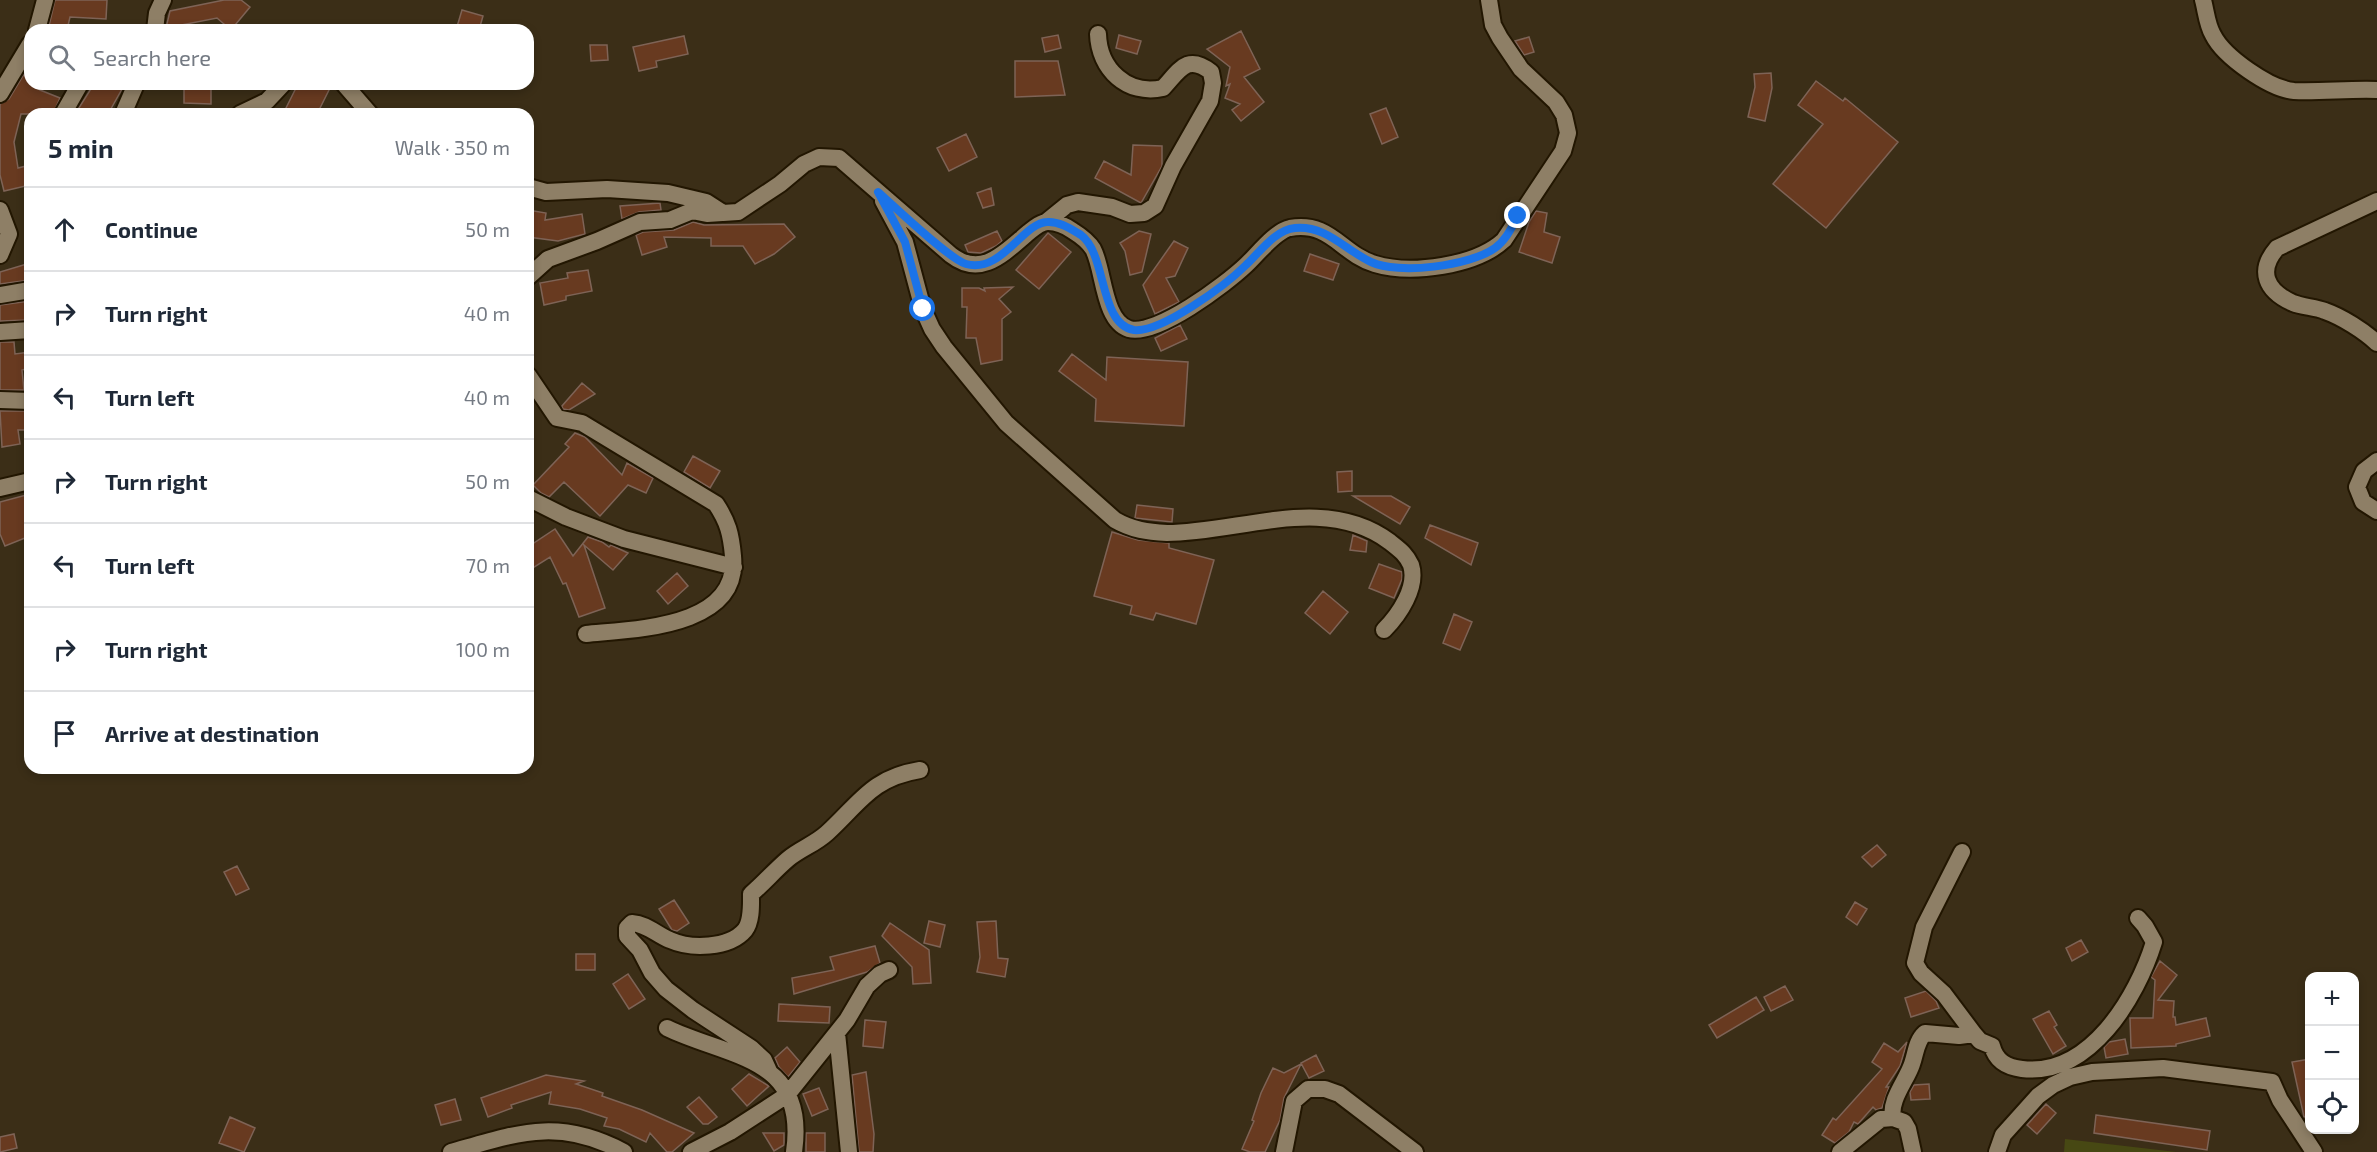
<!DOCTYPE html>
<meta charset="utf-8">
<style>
body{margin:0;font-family:"Exo 2",sans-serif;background:#f6f6f7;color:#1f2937}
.controls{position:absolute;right:18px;bottom:18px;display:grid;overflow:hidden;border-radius:12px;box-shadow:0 3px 9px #0003}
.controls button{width:54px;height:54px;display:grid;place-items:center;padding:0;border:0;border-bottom:2px solid #e0e1e3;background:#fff;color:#1f2937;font:30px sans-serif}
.stop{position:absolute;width:18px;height:18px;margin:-14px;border:4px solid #1a73e8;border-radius:50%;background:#fff}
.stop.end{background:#1a73e8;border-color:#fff;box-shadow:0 2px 6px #0008}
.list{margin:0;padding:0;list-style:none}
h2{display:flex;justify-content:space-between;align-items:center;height:78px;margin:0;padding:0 24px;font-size:26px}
h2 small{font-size:20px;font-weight:400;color:#747a83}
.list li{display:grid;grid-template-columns:39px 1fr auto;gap:18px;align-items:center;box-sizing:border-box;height:84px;padding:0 24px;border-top:2px solid #e0e1e3}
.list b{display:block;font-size:22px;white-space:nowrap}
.list em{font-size:20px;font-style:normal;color:#747a83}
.icon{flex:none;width:33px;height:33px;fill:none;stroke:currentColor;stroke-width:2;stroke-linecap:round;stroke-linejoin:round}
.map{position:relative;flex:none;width:2377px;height:1152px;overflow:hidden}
.search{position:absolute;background:#fff;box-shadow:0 3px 9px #0003;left:24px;top:24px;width:510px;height:66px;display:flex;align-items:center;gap:15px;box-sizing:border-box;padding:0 21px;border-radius:18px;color:#747a83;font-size:22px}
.panel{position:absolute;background:#fff;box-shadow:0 3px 9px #0003;left:24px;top:108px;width:510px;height:666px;border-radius:18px}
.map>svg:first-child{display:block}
</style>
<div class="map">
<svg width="2377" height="1152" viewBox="0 0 2377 1152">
<rect width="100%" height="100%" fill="#3b2e17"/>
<path fill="#474813" d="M2065,1139L2176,1152H2064Z"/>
<path fill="#683a20" stroke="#7e6356" stroke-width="1.5" d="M55,0H107L106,19L70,17L67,30H48Z
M224,0H241L250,7L231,30L217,18L166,28L170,11Z
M462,10L483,16L479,30H456Z
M1241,31L1260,69L1244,77L1264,102L1241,121L1232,110L1240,104L1225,98L1230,84L1226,86L1230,67L1207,49Z
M1058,35L1061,48L1045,52L1042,38Z
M1119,35L1141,41L1137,54L1116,48Z
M684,36L688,54L656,61L657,67L639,71L633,47Z
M1529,37L1534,52L1524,55L1515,41Z
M590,45H607L608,60L591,61Z
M1015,61H1058L1065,95L1015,97Z
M30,64V84H43L40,90L60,98L53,114H21L14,142L18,168L30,165V185L4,191L0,175V104L9,99Z
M1771,73L1772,88L1765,121L1748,117L1755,87L1754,74Z
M1816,81L1843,101L1845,98L1898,142L1826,228L1773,184L1823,124L1798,105Z
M94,84H113L122,89L108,114H75Z
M184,84H211V104L184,103Z
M298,84H332L317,114H283Z
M1386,108L1398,137L1382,144L1370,114Z
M966,134L977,157L949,171L937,148Z
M1133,145L1162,146V166L1141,203L1095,178L1104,161L1131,175Z
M991,188L994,205L983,208L977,193Z
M660,203L661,210L639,212L622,219L620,206Z
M528,210L546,213L545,220L582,214L585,234L558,241L528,237Z
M1536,211L1547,213L1544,232L1560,237L1552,263L1519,252L1529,222Z
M693,222L704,225L784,224L795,237L774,254L755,264L743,246H711V238L664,237L667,247L642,255L636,235L643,232L674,230Z
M997,231L1002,241L996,246L981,253L968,252L965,245Z
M1139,231L1151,234L1142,272L1130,275L1125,251L1120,243Z
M1048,233L1071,252L1039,289L1016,270Z
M1174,241L1188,248L1175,276L1166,278L1179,302L1155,314L1143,285Z
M1310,254L1339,264L1333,280L1304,271Z
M30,263V280L0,284V272Z
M588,270L592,291L566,296V300L544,305L540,283L568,278L567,273Z
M1013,287L999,299L1011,312L1002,319V360L981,364L976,338H966L967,307H962V288H979L985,291L984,288Z
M30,301V320L0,321V305Z
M1180,325L1187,339L1161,351L1155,338Z
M0,342H14L15,354L30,352V368L22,370L24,390H0Z
M1072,354L1106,380L1107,357L1188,362L1184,426L1095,421L1096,399L1059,371Z
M582,383L595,394L569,410L563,409L562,406Z
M0,411H26L27,430H18L20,444L2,447Z
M575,433L585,437L622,475L627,463L653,478L646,493L628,485L600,516L564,482L549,497L541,493L533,485L569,447L565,444Z
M693,456L720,471L710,488L684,472Z
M1352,471V491L1338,492L1337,472Z
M30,494V536L5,546L0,534V502Z
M1353,496H1391L1410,507L1400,524Z
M1137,505L1173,509L1172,522L1135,518Z
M1430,525L1478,543L1471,565L1425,538Z
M555,529L573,556L588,537L602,542L609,547L611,545L628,553L613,570L584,545L605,608L579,617L566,583L563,584L550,557L528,571V547Z
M1112,532L1138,540L1169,543V548L1214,560L1196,624L1156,613L1153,620L1130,614L1132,606L1094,596Z
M1353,535L1367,541L1366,552L1350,550Z
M1379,564L1402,572V579L1394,598L1369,588Z
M677,573L688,586L668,604L657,591Z
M1323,591L1348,612L1330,634L1305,613Z
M1454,614L1472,622L1460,650L1443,643Z
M1877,845L1886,855L1872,867L1862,857Z
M237,866L249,889L236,895L224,872Z
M674,900L689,923L677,931L672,930L659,909Z
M1855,902L1867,909L1857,925L1846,917Z
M929,921L945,925L940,947L924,943Z
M996,921L998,958L1008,959L1005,977L977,972L980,957L977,922Z
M890,923L929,950L931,983L913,984L912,967L882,936Z
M2081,940L2088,952L2072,961L2066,948Z
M875,946L880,963L867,972L794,994L792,978L834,970L830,957Z
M576,954H595V970H576Z
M2160,961L2177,975L2158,1000L2174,1001L2173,1017H2175L2176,1025L2206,1018L2210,1036L2176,1044V1046L2131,1048L2130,1018H2153L2155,980L2151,977Z
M628,974L645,999L629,1009L613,984Z
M1785,986L1793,1000L1771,1011L1764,997Z
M1926,991L1936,1001L1939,1008L1911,1017L1905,998Z
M1756,997L1764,1010L1717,1038L1709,1025Z
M779,1004L830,1007L829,1023L778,1021Z
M2049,1011L2057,1025L2054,1027L2066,1046L2053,1054L2033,1019Z
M865,1020L886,1022L883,1048L863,1046Z
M2125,1039L2128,1054L2106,1058L2104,1047L2109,1042Z
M1907,1042L1900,1066L1886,1087H1889L1882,1108L1876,1110L1873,1107L1858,1124L1854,1122L1849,1132L1835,1143L1822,1135L1833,1118L1836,1120L1882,1069L1872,1062L1884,1043L1898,1052Z
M787,1047L800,1062L788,1077L779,1067L775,1058Z
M1316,1055L1324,1071L1309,1078L1301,1063Z
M2310,1059V1116L2304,1117L2292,1062Z
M1301,1064L1284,1098L1280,1120L1265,1152H1250L1242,1149L1254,1121L1252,1120L1261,1093L1273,1068L1284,1073Z
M866,1072L874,1134L873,1152H859L852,1075Z
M749,1074L769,1086L747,1106L732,1089Z
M546,1075L584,1081L576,1084L603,1093L602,1096L642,1110L694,1133L672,1152H667L650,1133L646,1142L619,1129L604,1126L607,1118L580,1109L549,1104L551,1092L511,1105L512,1108L488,1117L481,1098Z
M1929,1084L1930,1099L1911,1100L1910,1092L1914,1085Z
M819,1088L828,1109L812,1116L803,1094Z
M699,1097L717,1117L708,1124H703L687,1107Z
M455,1099L461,1120L441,1125L435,1105Z
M2046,1104L2056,1113L2037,1134L2027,1125Z
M2096,1115L2210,1131L2207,1150L2094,1133Z
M230,1117L255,1128L244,1152L219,1143Z
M763,1133H784V1145L774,1151Z
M806,1133H825V1152H806Z
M14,1134L17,1148L0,1152V1137Z"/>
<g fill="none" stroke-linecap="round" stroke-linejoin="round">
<g stroke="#221601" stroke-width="20">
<path id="minor" d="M2203,0C2206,11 2207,25 2213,35C2224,57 2270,89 2294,91C2322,92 2349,89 2377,90
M37,30L45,0
M155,30L157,13L163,0
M344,84L370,114
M0,94L30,44
M63,114L80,84
M123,114L136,84
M240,114L267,101L283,84
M528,187L546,192L607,189L668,193L706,202L723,213L738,212L780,184L804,164L819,157L839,158L951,255C982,279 1005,252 1029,232C1034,228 1041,222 1048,222C1057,222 1066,226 1073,231C1081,236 1088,241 1093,249C1104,269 1103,321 1129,329C1156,337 1226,284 1246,265C1257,255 1275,231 1290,228C1331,221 1341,254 1375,264C1411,275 1476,266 1504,240L1563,151L1568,133L1564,115L1556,102L1521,69L1500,38L1493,25L1489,0
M883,201L905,242L923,309L932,329L944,347L1006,423L1115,520C1132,530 1148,532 1167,533C1240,533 1325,493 1390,542C1400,550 1406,554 1411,565C1418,587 1399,615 1384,630
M2377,201L2277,248C2257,271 2266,291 2293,303C2303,307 2315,307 2325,311C2342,317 2364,331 2377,343
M0,210L9,234L0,255
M1046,222L1067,205L1078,202L1112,207L1130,214L1144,213L1155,206L1173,166L1210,101L1213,83L1211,72C1187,53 1179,71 1163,88C1127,96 1099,69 1098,34
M528,277L548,259L597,241L640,222L670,220L692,211L707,214L722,213
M0,295L30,290
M0,332L30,330
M528,375L557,418L582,423L716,504C728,522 731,534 733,556C740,628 635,629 586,634
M0,400L30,401
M2377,461L2364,471L2357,487L2363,502L2377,511
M0,488L30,481
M528,498L566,517L624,539L734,567
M1962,852L1924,927L1915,963L1921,973L1944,994L1974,1034
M667,1028C729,1058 808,1056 794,1152
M837,1033L849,1152
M769,1071L764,1060L751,1048L693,1010L666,989L652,973L640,950L627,936V928L632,923C647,924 657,935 670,940C690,949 729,949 745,930C752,921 751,904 751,894C764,883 775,870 788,859C800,849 815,844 827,833C860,803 871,778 920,770
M1893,1118C1889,1100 1907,1080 1912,1064C1916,1053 1916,1041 1925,1033L1959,1036L1974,1034L1980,1041L1992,1046C1996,1061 2006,1067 2022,1069C2090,1077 2137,997 2154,942L2145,926L2138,918
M451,1152C518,1133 558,1117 624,1152
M691,1152L730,1132L787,1095L847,1020L867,986L880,974L889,970
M1284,1152L1294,1101L1308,1089H1325L1339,1094L1415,1152
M1840,1152L1881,1119L1893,1118L1904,1122L1908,1129L1913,1152
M1997,1152L2003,1135L2038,1096L2053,1085L2070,1077L2092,1072L2163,1068L2272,1082L2280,1100L2314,1152"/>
</g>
<use href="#minor" stroke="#8e7f66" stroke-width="16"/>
</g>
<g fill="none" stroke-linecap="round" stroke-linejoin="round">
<path stroke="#1a73e8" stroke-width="8" d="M923,309L905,242L878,192C895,207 949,259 966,264C1001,274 1023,223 1047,222C1059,221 1071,229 1081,235C1107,254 1099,325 1134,330C1161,333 1226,285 1246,265C1260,252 1275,230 1295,228C1326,225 1345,250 1371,262C1398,275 1470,266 1495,248C1506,240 1512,227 1518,216"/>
</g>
</svg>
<div class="controls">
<button>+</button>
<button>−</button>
<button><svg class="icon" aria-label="locate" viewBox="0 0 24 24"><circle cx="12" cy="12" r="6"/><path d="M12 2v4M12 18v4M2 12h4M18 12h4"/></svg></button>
</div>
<div class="stop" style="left:923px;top:309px"></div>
<div class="stop end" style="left:1518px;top:216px"></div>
<div class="search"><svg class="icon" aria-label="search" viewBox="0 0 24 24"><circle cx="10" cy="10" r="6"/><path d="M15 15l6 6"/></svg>Search here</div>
<section class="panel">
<h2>5 min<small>Walk · 350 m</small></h2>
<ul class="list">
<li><svg class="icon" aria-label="ahead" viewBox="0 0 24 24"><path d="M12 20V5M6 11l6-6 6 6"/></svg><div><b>Continue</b></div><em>50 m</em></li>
<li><svg class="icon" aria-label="right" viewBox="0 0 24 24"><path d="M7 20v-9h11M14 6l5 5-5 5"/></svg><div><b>Turn right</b></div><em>40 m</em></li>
<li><svg class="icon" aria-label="left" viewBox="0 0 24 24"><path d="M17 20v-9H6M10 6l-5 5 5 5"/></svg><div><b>Turn left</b></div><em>40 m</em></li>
<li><svg class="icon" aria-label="right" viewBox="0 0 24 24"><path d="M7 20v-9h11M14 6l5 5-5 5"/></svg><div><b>Turn right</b></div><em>50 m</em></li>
<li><svg class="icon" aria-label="left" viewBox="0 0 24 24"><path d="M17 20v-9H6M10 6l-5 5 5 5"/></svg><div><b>Turn left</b></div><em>70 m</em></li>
<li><svg class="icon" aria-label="right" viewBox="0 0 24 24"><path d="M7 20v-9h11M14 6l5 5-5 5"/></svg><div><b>Turn right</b></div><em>100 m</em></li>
<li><svg class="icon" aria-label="arrive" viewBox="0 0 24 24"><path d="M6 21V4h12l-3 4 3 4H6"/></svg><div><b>Arrive at destination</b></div></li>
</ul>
</section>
</div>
